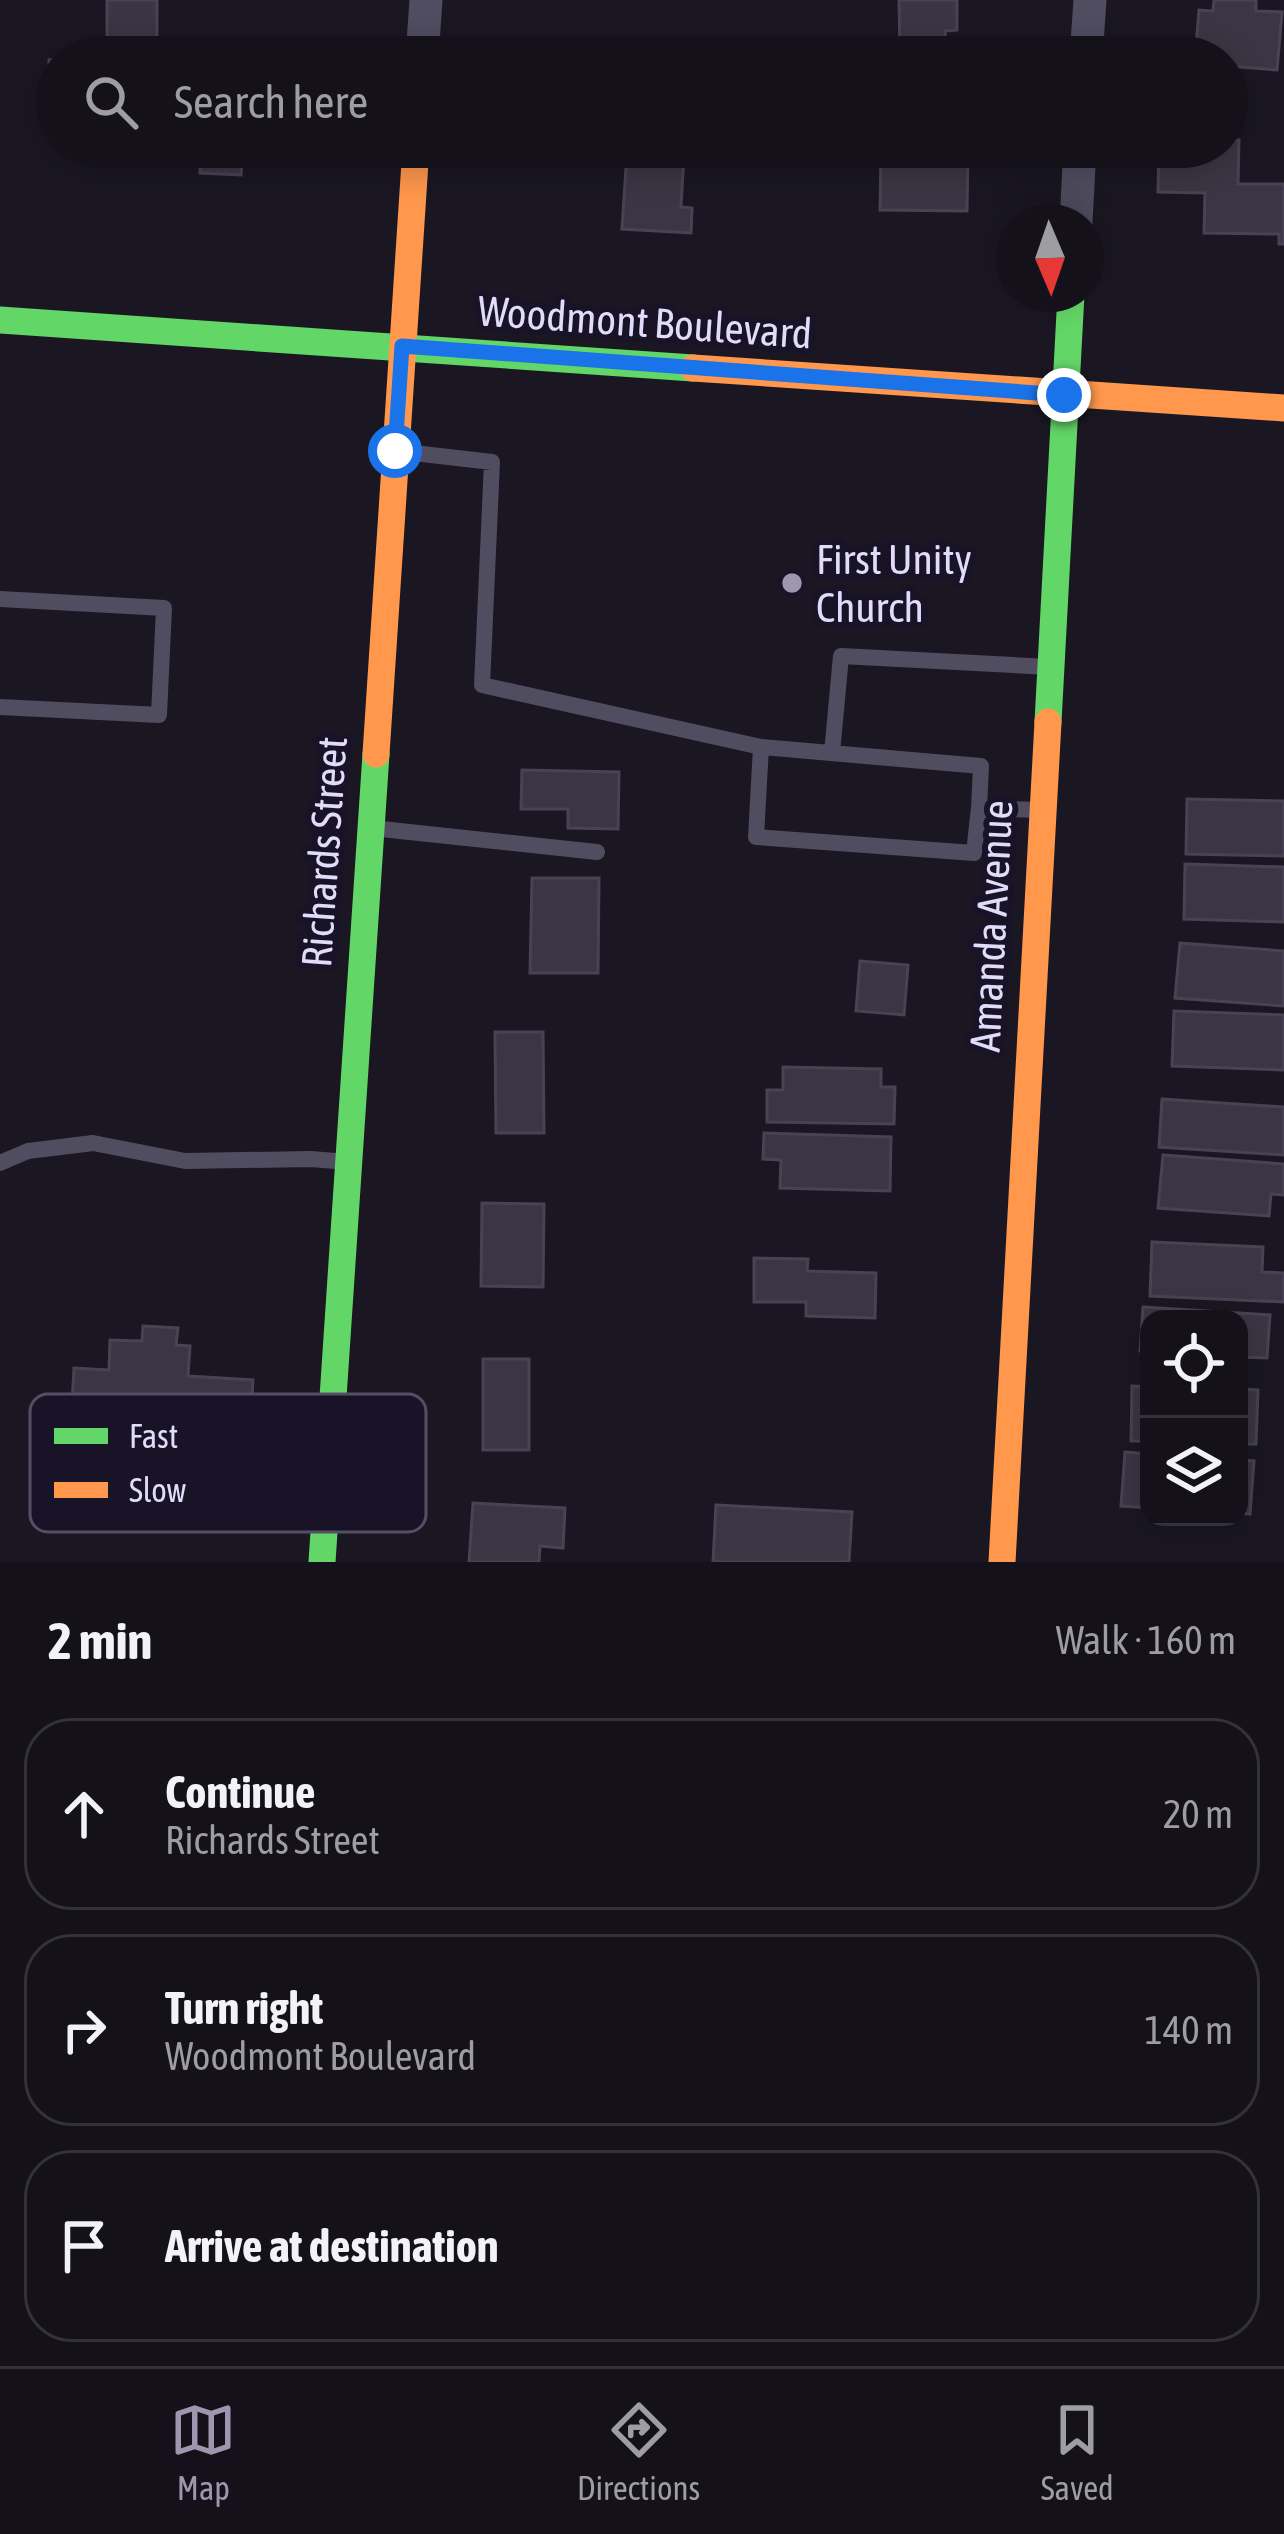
<!DOCTYPE html>
<meta charset="utf-8">
<style>
body{margin:0;font-family:"Asap Condensed",sans-serif;background:#1d1a23;color:#f1f3f6}
.controls{position:absolute;right:36px;bottom:36px;display:grid;overflow:hidden;border-radius:24px;box-shadow:0 6px 30px #0003}
.controls button{width:108px;height:108px;display:grid;place-items:center;padding:0;border:0;border-bottom:3px solid #333139;background:#14111a;color:#f1f3f6;font:60px sans-serif}
.compass{position:absolute;left:996px;top:204px;width:108px;height:108px;border-radius:50%;background:#14111a;box-shadow:0 6px 30px #0003;rotate:178deg}
.stop{position:absolute;width:36px;height:36px;margin:-27px;border:9px solid #1a73e8;border-radius:50%;background:#fff}
.stop.end{background:#1a73e8;border-color:#fff;box-shadow:0 3px 12px #0008}
.list{margin:0;padding:0;list-style:none}
h2{display:flex;justify-content:space-between;align-items:center;height:156px;margin:0;padding:0 48px;font-size:51px}
h2 small{font-size:39px;font-weight:400;color:#9d9da2}
.list li{display:grid;grid-template-columns:78px 1fr auto;gap:36px;align-items:center;box-sizing:border-box;height:192px;margin:0 24px 24px;padding:0 24px;border:3px solid #333139;border-radius:48px}
.list b{display:block;font-size:45px;white-space:nowrap}
.list p{margin:0;font-size:39px;white-space:nowrap;color:#9d9da2}
.list em{font-size:39px;font-style:normal;color:#9d9da2}
.icon{flex:none;width:66px;height:66px;fill:none;stroke:currentColor;stroke-width:2;stroke-linecap:round;stroke-linejoin:round}
.map{position:relative;flex:none;width:1284px;height:1562px;overflow:hidden}
.search{position:absolute;background:#14111a;box-shadow:0 6px 30px #0003;left:36px;right:36px;top:36px;height:132px;display:flex;align-items:center;gap:30px;box-sizing:border-box;padding:0 42px;border-radius:66px;color:#9d9da2;font-size:45px}
.sheet{height:804px;background:#14111a}
nav{display:flex;justify-content:space-around;align-items:center;box-sizing:border-box;height:168px;border-top:3px solid #333139;background:#14111a;font-size:33px;color:#9d9da2}
nav a{display:grid;justify-items:center;gap:6px}
nav .on{color:#9c97af}
.map>svg:first-child{display:block}
</style>
<div class="map">
<svg width="1284" height="1562" viewBox="0 0 1284 1562">
<rect width="100%" height="100%" fill="#1a1722"/>
<path fill="#3a3643" stroke="#484354" stroke-width="3" d="M107,0H157V44H107Z
M899,0H957V30L945,31L946,57H900Z
M1214,0H1256V11L1282,12L1277,70L1227,66V57H1195L1199,10L1213,11Z
M49,60H57V106H49Z
M1227,140H1239L1238,184H1284V244H1279V234L1204,233L1205,193L1158,192L1159,147H1227Z
M201,147H302V152L243,149L241,175L200,173Z
M881,151L968,153L967,211L880,210Z
M627,152L684,155L681,207L692,208L691,233L622,229Z
M522,770L619,772L618,829L568,828V809H521Z
M1187,799L1284,801V856L1186,854Z
M1185,864L1284,867V922L1184,919Z
M532,878H599L598,973H530Z
M1180,943L1284,951V1006L1175,998Z
M860,961L908,965L904,1015L856,1011Z
M1174,1011L1284,1015V1070L1172,1066Z
M495,1032H543L544,1133H496Z
M783,1067L881,1069V1087H895L894,1124L767,1122V1090H783Z
M1162,1099L1284,1107V1155L1159,1147Z
M764,1133L891,1137L890,1191L780,1188L781,1160L763,1159Z
M1163,1155L1284,1164V1195L1271,1194L1269,1216L1158,1208Z
M482,1203L544,1204L543,1287L481,1286Z
M1152,1242L1263,1247L1262,1272L1284,1273V1302L1150,1296Z
M754,1258L808,1259L807,1271L876,1273L875,1318L806,1316V1302H754Z
M1143,1307L1270,1315L1267,1358L1239,1357V1319H1149V1351H1140Z
M143,1326L178,1328L176,1345L190,1346L188,1376L253,1380L251,1413L72,1404L74,1368L109,1370L110,1340L142,1341Z
M483,1359H529V1450H483Z
M1132,1386L1149,1387V1441H1131Z
M1239,1389L1258,1390L1256,1444H1239Z
M1125,1452L1149,1454V1508L1121,1506Z
M1239,1460L1254,1461L1250,1514L1239,1513Z
M473,1503L565,1508L563,1548L540,1546L539,1562H469Z
M716,1505L852,1512L849,1562H713Z"/>
<g fill="none" stroke-linecap="round" stroke-linejoin="round">
<path stroke="#504d61" stroke-width="16" d="M396,451L492,462L482,685L761,747L981,766L979,808L1040,810
M0,599L164,608L159,715L0,707
M761,747L756,837L974,853L979,808
M832,753L841,656L1049,667
M372,828L597,852
M0,1163L28,1151L93,1143L185,1161L311,1159L348,1162"/>
<path stroke="#504d61" stroke-width="33" d="M422,57L426,0
M1086,57L1090,0
M1076,222L1080,147"/>
<path stroke="#63d668" stroke-width="27" d="M0,320L693,368
M1048,722L1071,294
M322,1562L376,754"/>
<path stroke="#ff974d" stroke-width="27" d="M693,368L1284,408
M376,754L416,147
M1002,1562L1048,722"/>
</g>
<g fill="none" stroke-linecap="round" stroke-linejoin="round">
<path stroke="#1a73e8" stroke-width="15" d="M395,451L402,346L1064,395"/>
</g>
<circle fill="#9c97af" stroke="#181326" stroke-width="4.5" cx="792" cy="583" r="12"/>
<g text-anchor="middle" dominant-baseline="central" stroke-width="12" stroke-linejoin="round" paint-order="stroke">
<g font-size="42" fill="#e2dcfb" stroke="#181326">
<text transform="translate(645 322) rotate(4)">Woodmont Boulevard</text>
<text transform="translate(324 852) rotate(-86)">Richards Street</text>
<text transform="translate(991 926) rotate(-87)">Amanda Avenue</text>
</g>
<g font-size="42" fill="#e2dcfb" stroke="#181326" text-anchor="start">
<text x="816" y="559">First Unity<tspan x="816" dy="48">Church</tspan></text>
</g>
</g>
<rect x="30" y="1394" width="396" height="138" rx="18" fill="#181326" stroke="#554f66" stroke-width="3"/>
<rect x="54" y="1428" width="54" height="16" fill="#63d668"/>
<rect x="54" y="1482" width="54" height="16" fill="#ff974d"/>
<g font-size="33" fill="#e2dcfb">
<text x="129" y="1448">Fast</text>
<text x="129" y="1502">Slow</text>
</g>
</svg>
<div class="controls">
<button><svg class="icon" aria-label="locate" viewBox="0 0 24 24"><circle cx="12" cy="12" r="6"/><path d="M12 2v4M12 18v4M2 12h4M18 12h4"/></svg></button>
<button><svg class="icon" aria-label="layers" viewBox="0 0 24 24"><path d="M12 4l9 5-9 5-9-5zM3 14l9 5 9-5"/></svg></button>
</div>
<svg class="compass" viewBox="-18 -18 36 36"><path d="M0-13l5 13h-10z" fill="#e53935"/><path d="M0 13l5-13h-10z" fill="#9d9da2"/></svg>
<div class="stop" style="left:395px;top:451px"></div>
<div class="stop end" style="left:1064px;top:395px"></div>
<div class="search"><svg class="icon" aria-label="search" viewBox="0 0 24 24"><circle cx="10" cy="10" r="6"/><path d="M15 15l6 6"/></svg>Search here</div>
</div>
<section class="sheet">
<h2>2 min<small>Walk · 160 m</small></h2>
<ul class="list">
<li><svg class="icon" aria-label="ahead" viewBox="0 0 24 24"><path d="M12 20V5M6 11l6-6 6 6"/></svg><div><b>Continue</b><p>Richards Street</p></div><em>20 m</em></li>
<li><svg class="icon" aria-label="right" viewBox="0 0 24 24"><path d="M7 20v-9h11M14 6l5 5-5 5"/></svg><div><b>Turn right</b><p>Woodmont Boulevard</p></div><em>140 m</em></li>
<li><svg class="icon" aria-label="arrive" viewBox="0 0 24 24"><path d="M6 21V4h12l-3 4 3 4H6"/></svg><div><b>Arrive at destination</b></div></li>
</ul>
</section>
<nav>
<a class="on"><svg class="icon" aria-label="map" viewBox="0 0 24 24"><path d="M3 6l6-2 6 2 6-2v14l-6 2-6-2-6 2zM9 4v14M15 6v14"/></svg>Map</a>
<a><svg class="icon" aria-label="directions" viewBox="0 0 24 24"><path d="M12 3l9 9-9 9-9-9zM9 14v-3h6M13 9l2 2-2 2"/></svg>Directions</a>
<a><svg class="icon" aria-label="saved" viewBox="0 0 24 24"><path d="M7 4h10v16l-5-4-5 4z"/></svg>Saved</a>
</nav>
